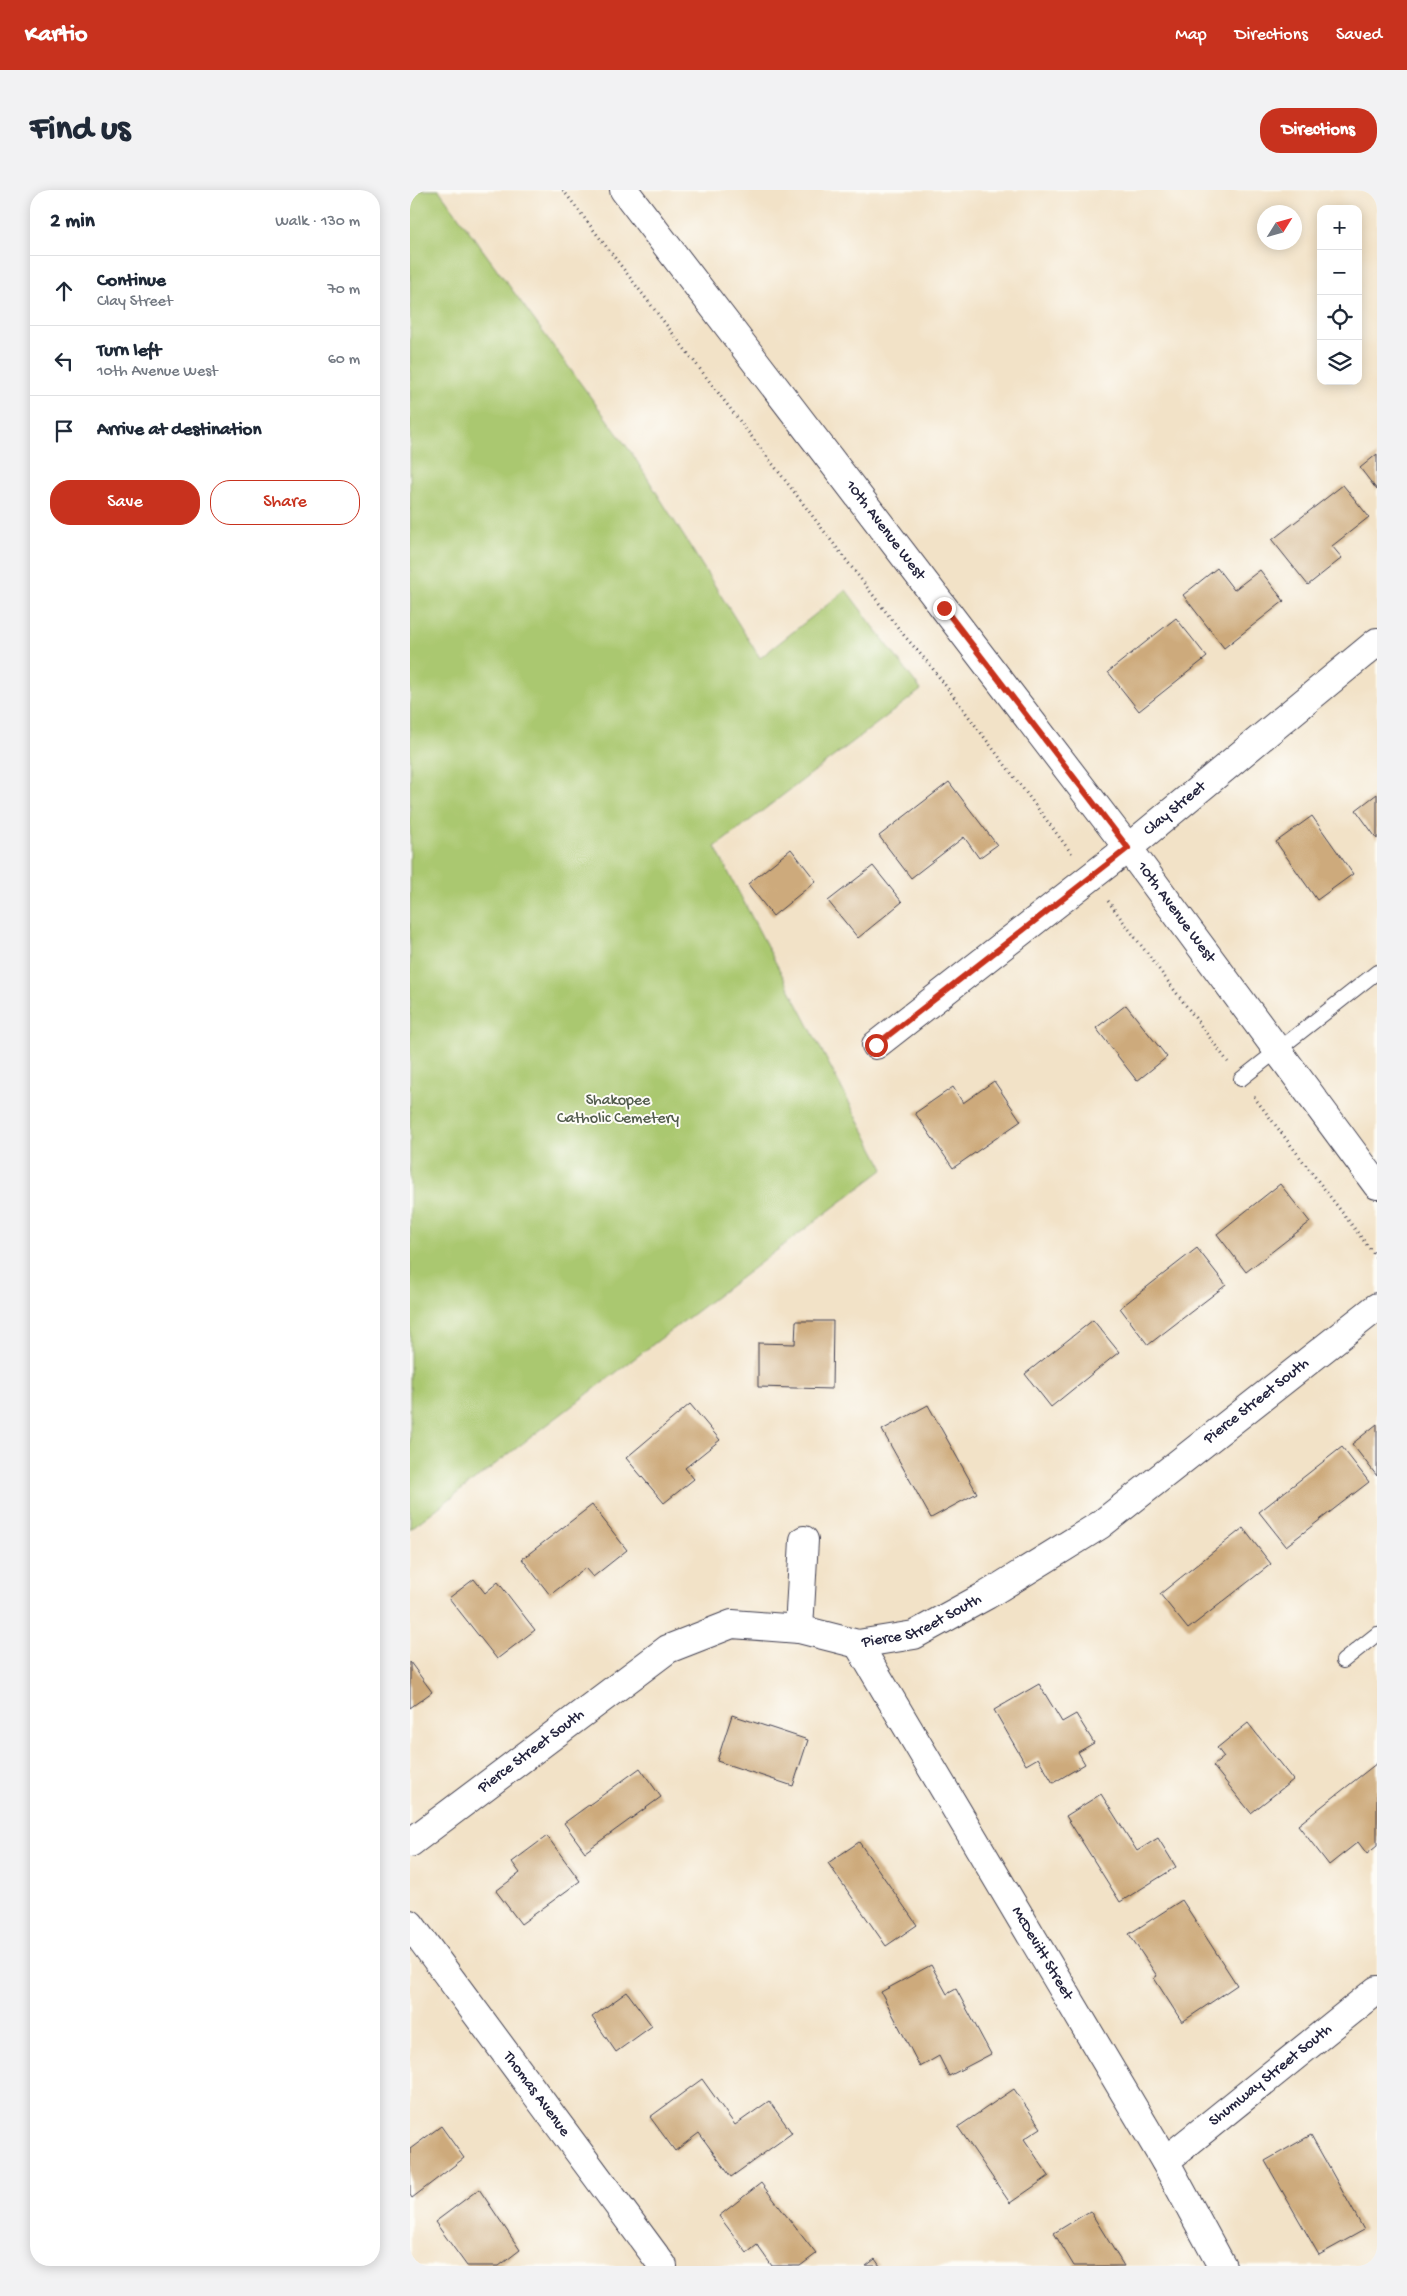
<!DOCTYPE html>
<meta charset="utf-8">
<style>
body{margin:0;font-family:"Gochi Hand",sans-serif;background:#f2f2f3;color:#1f2937}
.controls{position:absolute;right:15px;top:15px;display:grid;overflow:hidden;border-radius:10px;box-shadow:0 2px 12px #0003}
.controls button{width:45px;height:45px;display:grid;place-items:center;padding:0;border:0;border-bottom:1px solid #e0e1e3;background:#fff;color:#1f2937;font:25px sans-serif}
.compass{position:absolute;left:847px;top:15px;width:45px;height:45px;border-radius:50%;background:#fff;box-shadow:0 2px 12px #0003;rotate:53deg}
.stop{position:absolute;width:15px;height:15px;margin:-11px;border:4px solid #c8321e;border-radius:50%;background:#fff}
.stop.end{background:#c8321e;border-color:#fff;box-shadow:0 1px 5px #0008}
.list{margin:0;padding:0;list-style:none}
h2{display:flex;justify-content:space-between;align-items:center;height:65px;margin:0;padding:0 20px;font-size:21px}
h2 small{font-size:16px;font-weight:400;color:#747a83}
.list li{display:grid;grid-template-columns:32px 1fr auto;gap:15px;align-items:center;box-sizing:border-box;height:70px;padding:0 20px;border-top:1px solid #e0e1e3}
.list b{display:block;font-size:19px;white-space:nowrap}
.list p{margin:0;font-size:16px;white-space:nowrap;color:#747a83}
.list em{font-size:16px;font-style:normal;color:#747a83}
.actions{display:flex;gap:10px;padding:15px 20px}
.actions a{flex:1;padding:11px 0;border:1px solid #c8321e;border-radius:20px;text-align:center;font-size:18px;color:#c8321e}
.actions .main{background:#c8321e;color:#fff}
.icon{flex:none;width:28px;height:28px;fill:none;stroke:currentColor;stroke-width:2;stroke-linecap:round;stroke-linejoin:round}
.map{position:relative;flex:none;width:967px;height:2076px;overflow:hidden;border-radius:20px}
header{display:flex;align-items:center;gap:30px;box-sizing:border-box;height:70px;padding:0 25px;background:#c8321e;color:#fff}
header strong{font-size:24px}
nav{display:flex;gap:28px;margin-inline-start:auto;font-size:18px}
.intro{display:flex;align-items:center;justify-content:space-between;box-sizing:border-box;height:120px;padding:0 30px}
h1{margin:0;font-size:35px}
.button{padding:12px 22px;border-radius:20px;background:#c8321e;color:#fff;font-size:18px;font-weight:700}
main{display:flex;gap:30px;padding:0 30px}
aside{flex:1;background:#fff;border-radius:20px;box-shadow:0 2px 12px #0003}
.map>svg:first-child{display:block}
</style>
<header>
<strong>Kartio</strong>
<nav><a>Map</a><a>Directions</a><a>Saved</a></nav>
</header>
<div class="intro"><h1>Find us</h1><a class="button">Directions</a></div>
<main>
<aside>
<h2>2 min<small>Walk · 130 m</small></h2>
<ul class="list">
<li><svg class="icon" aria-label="ahead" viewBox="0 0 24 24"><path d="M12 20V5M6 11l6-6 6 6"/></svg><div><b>Continue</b><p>Clay Street</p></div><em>70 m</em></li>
<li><svg class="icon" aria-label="left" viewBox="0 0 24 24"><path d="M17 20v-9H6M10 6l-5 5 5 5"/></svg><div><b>Turn left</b><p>10th Avenue West</p></div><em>60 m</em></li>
<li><svg class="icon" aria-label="arrive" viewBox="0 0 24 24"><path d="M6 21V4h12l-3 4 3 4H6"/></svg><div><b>Arrive at destination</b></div></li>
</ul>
<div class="actions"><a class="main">Save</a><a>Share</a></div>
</aside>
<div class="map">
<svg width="967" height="2076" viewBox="0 0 967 2076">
<rect width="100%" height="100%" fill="#fdfcf7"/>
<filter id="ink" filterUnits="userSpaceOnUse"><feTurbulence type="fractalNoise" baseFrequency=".02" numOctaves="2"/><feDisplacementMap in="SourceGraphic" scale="10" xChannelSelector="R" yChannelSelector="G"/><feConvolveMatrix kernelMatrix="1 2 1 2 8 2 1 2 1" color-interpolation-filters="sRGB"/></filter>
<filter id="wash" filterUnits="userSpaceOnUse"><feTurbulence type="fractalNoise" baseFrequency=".0096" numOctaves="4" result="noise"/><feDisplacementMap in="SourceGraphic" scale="20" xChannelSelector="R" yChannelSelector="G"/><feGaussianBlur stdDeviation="1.12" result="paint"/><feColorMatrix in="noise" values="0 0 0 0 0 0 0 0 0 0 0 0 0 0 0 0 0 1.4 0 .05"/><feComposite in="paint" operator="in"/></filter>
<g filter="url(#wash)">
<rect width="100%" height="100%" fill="#f2e2c7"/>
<path fill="#aac86f" stroke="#667555" d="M0,0H29L223,265L350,468L436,400L511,500L305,657L474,979L0,1339Z"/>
<g id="blocks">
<path fill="#cdaa7b" d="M967,264V300L950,278Z
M933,295L959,327L922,356L932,368L898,395L862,350Z
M807,378L824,400L850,380L874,411L814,458L773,405Z
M766,428L797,467L729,521L698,482Z
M539,592L587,655L569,668L554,647L501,688L469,646Z
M967,604V649L946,620Z
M902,626L943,684L907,710L866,652Z
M381,659L406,691L363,726L338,694Z
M463,676L492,712L448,748L418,711Z
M716,815L757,867L727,891L686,838Z
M584,891L611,931L543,978L505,923L543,897L553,913Z
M870,994L900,1032L836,1082L807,1044Z
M787,1058L816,1095L738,1155L710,1118Z
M683,1130L709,1162L641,1217L615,1184Z
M386,1131H423L422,1199L348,1197V1153L385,1154Z
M280,1214L310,1250L275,1278L284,1289L254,1313L216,1268Z
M518,1215L567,1303L521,1328L472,1240Z
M967,1234V1286L942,1254Z
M932,1257L959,1292L876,1356L849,1322Z
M182,1315L217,1360L183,1387L175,1378L140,1405L112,1369Z
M833,1338L861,1374L778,1439L750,1404Z
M64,1389L75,1403L88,1392L125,1440L87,1469L39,1408Z
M0,1472L22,1502L0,1518Z
M629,1494L652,1532L666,1524L684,1553L668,1562L675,1574L643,1593L628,1568L616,1575L584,1520Z
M322,1525L398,1550L383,1596L307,1571Z
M838,1533L883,1590L841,1623L803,1576L814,1567L807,1558Z
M967,1573V1656L957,1664L948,1652L919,1675L888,1635Z
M230,1578L251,1607L175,1662L154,1633Z
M691,1604L727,1661L748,1648L766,1677L710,1712L656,1626Z
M137,1646L170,1691L111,1734L86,1701L110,1683L102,1672Z
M449,1652L507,1735L476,1756L418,1673Z
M772,1710L827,1795L772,1832L744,1788L747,1786L719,1744Z
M521,1775L537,1804L546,1799L581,1864L539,1886L529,1866L510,1877L471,1802Z
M217,1802L242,1836L206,1862L182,1827Z
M292,1889L325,1935L359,1911L382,1943L321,1987L289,1943L265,1961L240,1927Z
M604,1899L631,1938L614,1949L639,1986L600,2013L548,1937Z
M31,1936L54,1968L2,2008L0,2005V1959Z
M901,1945L954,2040L909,2065L855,1971Z
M351,1993L406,2064L390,2076H362L347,2055L337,2063L309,2026Z
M69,1999L110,2060L89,2076H57L25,2032Z
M680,2021L714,2076H664L644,2043Z
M465,2069L470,2076H456Z"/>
</g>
</g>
<g filter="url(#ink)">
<use href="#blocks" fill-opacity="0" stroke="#413f50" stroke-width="1"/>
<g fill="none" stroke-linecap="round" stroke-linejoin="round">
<g stroke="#413f50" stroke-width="16">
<path id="lane" d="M831,889L967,782
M933,1471L967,1444"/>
</g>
<g stroke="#413f50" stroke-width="30">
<g id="street">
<path id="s1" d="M466,855L718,658L967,452"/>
<path d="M389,1439L394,1350"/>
<path id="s2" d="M448,1454L755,1971L812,2076"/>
<path id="s3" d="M0,1653L258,1459L322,1434L389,1439L448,1454L504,1445L577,1405L690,1335L967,1117"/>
<path id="s4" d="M0,1734L253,2076"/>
<path id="s5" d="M755,1971L967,1800"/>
</g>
</g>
<g stroke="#413f50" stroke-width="30">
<g id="secondary">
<path id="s6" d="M214,0L718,658L967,995"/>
</g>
</g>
<path stroke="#413f50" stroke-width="3" stroke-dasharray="1 4" stroke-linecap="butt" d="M153,0L492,443L520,475L662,664
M698,711L818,872
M844,907L967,1068"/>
<use href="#lane" stroke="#fff" stroke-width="14"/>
<use href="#street" stroke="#fff" stroke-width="28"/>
<use href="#secondary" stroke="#fff" stroke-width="28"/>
</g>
</g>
<g fill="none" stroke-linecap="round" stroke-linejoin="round" filter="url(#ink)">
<path stroke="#c8321e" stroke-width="6" d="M466,855L718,658L534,418"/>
</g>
<g text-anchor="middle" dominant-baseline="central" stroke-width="4" stroke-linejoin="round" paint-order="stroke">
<g font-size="16" fill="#22223b" stroke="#fdfcf7">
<text stroke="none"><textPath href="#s6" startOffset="429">10th Avenue West</textPath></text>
<text stroke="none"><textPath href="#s1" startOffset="381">Clay Street</textPath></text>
<text stroke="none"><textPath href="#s6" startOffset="909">10th Avenue West</textPath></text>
<text stroke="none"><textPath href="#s3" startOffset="992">Pierce Street South</textPath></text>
<text stroke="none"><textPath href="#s3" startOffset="588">Pierce Street South</textPath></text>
<text stroke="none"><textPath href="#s3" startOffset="152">Pierce Street South</textPath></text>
<text stroke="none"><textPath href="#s2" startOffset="360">McDevitt Street</textPath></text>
<text stroke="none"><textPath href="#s5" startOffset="136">Shumway Street South</textPath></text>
<text stroke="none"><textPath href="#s4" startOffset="212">Thomas Avenue</textPath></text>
</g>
<g font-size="16" fill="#525c4d" stroke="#fdfcf7">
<text x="208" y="911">Shakopee<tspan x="208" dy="18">Catholic Cemetery</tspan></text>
</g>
</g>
</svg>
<div class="controls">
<button>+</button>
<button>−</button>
<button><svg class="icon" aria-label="locate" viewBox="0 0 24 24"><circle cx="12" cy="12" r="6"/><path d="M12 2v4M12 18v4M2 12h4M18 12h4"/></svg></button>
<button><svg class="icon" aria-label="layers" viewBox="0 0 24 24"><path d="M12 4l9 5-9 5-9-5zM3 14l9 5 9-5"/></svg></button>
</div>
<svg class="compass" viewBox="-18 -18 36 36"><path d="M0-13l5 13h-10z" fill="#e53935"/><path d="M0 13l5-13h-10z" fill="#747a83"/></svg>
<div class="stop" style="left:466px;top:855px"></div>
<div class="stop end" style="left:534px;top:418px"></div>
</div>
</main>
